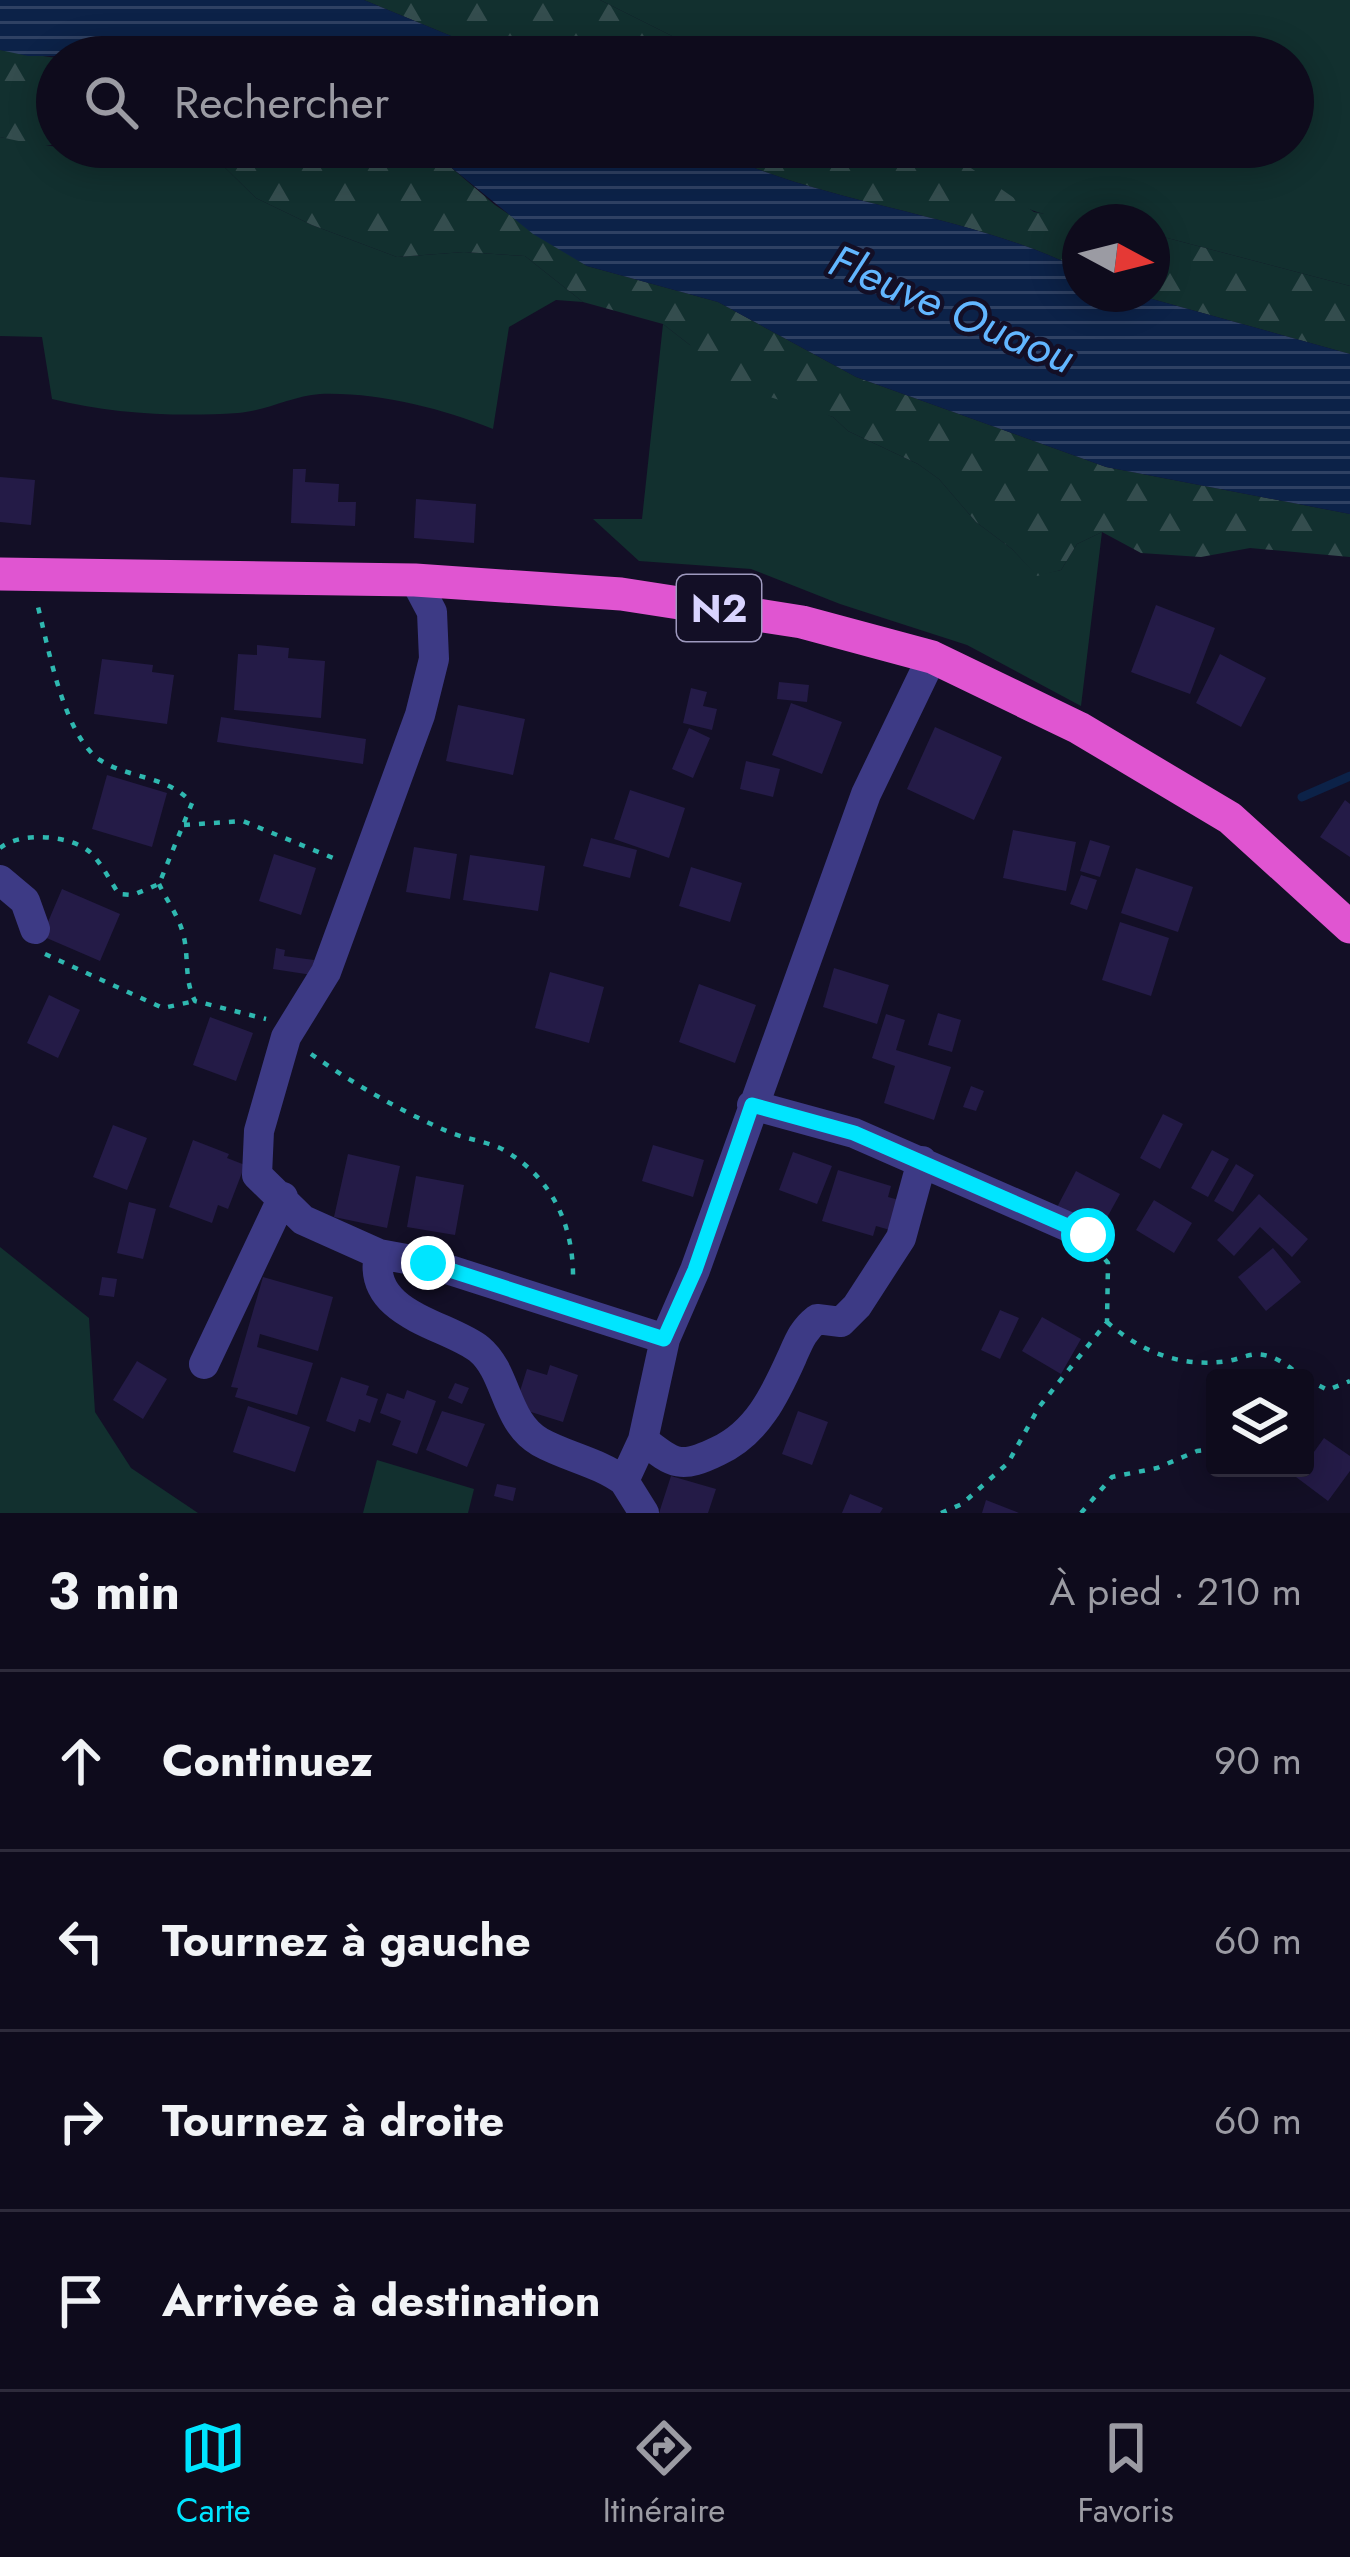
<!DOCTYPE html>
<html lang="fr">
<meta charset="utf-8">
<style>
body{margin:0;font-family:Jost,sans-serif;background:#1c1929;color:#f1f3f6}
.controls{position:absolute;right:36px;bottom:36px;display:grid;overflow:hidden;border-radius:12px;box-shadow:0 6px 30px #0003}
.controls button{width:108px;height:108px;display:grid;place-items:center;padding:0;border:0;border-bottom:3px solid #2e2b3b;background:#0e0b1c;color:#f1f3f6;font:60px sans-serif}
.compass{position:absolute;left:1062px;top:204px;width:108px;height:108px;border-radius:50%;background:#0e0b1c;box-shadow:0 6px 30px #0003;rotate:97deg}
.stop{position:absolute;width:36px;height:36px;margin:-27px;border:9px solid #00e5ff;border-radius:50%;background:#fff}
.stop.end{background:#00e5ff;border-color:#fff;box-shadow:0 3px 12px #0008}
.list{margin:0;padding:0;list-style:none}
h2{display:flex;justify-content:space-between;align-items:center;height:156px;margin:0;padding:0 48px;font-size:51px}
h2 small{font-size:39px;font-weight:400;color:#9b9ba3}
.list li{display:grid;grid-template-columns:78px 1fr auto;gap:36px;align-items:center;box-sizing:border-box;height:180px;padding:0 48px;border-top:3px solid #2e2b3b}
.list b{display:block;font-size:45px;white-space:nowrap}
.list em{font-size:39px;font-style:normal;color:#9b9ba3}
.icon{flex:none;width:66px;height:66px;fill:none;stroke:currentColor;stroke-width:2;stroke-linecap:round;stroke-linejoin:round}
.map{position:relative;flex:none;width:1350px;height:1513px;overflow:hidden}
.search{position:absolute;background:#0e0b1c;box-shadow:0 6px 30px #0003;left:36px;right:36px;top:36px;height:132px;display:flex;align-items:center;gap:30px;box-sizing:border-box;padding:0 42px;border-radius:66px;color:#9b9ba3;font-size:45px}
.sheet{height:876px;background:#0e0b1c}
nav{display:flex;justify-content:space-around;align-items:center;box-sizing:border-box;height:168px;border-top:3px solid #2e2b3b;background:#0e0b1c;font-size:33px;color:#9b9ba3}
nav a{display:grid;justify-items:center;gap:6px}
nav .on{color:#00e5ff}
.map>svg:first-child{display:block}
</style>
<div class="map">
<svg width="1350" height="1513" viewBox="0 0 1350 1513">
<defs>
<pattern id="forest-firs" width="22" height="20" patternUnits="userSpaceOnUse" patternTransform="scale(3)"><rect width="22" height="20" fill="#12302f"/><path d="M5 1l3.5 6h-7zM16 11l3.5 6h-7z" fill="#344d4e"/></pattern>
<pattern id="water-rules" width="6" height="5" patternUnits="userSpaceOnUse" patternTransform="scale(3)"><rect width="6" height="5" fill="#0c2248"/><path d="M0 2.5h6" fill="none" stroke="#2f4163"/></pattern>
</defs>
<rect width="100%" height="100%" fill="#130f26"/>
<path fill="#12302f" d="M600,0H1350V286L1152,234V222C1114,222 1073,224 1037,212C993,198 968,153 920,147H1293V57H714Z
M0,137L57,147H204L256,198L312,225L397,257L464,252L525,256L583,302L556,300L509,327L493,429C440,408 378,392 320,394C292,396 266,411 238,413C177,417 111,414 52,399L42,337L0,336Z
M663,324L690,345L799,403L833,417L848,431L918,464L939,479L976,522L1012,549L1037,575L1061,570L1077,544L1102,532L1081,706L967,645L840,604L751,569L639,561L593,519H642Z
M0,1247L89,1318L95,1412L131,1468L198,1513H0Z
M377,1460L474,1489L468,1513H363Z"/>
<path fill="url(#forest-firs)" d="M364,0H600L714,57H502Z
M0,50L57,58V145H37L0,137Z
M204,147H357L447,164L495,205L587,266L718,302L856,377L1106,467L1350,514V557L1250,548L1201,557L1141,553L1102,532L1077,544L1061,570L1037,576L1012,549L976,522L939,479L918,464L848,431L833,417L722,382L700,370L690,345L663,324L583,302L525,256L464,252L397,257L312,225L256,198Z
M706,147L945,150L1034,212L1092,222H1080V269C961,211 825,206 706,147Z
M1152,234L1350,286V354L1134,294H1152Z"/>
<path fill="url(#water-rules)" d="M0,0H364L502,57L28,56L0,50Z
M357,147H706C825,206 961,211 1080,269V294H1134L1350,354V514L1106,467L856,377L718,302L587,266L533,234L447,164Z"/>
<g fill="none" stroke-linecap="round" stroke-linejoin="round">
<path stroke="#0c2248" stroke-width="9" d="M1302,797L1350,776"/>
</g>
<path fill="#241b47" d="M293,469H306L305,482L339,484L338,502H356L355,526L291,523Z
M0,477L35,480L31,525L0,522Z
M416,499L476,504L474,543L414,538Z
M1156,605L1215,628L1190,694L1131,672Z
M257,645L289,648L288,658L325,661L321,718L234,710L238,654L257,655Z
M1220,654L1266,678L1241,727L1196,703Z
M102,659L153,665L152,672L174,675L167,724L94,714Z
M779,682L809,685L807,702L777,699Z
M691,688L707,692L703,706L717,709L712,730L683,723Z
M791,703L842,722L822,774L772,755Z
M458,705L525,719L513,775L446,761Z
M221,717L366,739L363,764L217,742Z
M935,727L1002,757L974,820L907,789Z
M689,728L710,738L693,778L672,769Z
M746,761L780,769L773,797L740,789Z
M107,775L167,793L152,847L92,829Z
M630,790L685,808L669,858L614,839Z
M1345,800L1350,804V857L1320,837Z
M1013,830L1076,842L1066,891L1003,878Z
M591,838L637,850L630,878L583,866Z
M1090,840L1110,846L1100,877L1080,871Z
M414,847L457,854L450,899L406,892Z
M274,854L316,868L301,915L259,901Z
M470,855L545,866L538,911L463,900Z
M691,867L742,883L730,922L679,906Z
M1136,868L1193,887L1178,932L1121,913Z
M1081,875L1097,880L1087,910L1070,904Z
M62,889L120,914L100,961L42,936Z
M1120,922L1169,938L1151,996L1102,980Z
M276,948L285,950L284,956L314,960L312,975L273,969Z
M834,968L889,985L877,1024L823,1007Z
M550,972L604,987L589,1043L535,1028Z
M699,984L756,1005L735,1063L679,1042Z
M49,995L80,1010L58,1058L27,1043Z
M938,1013L961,1020L952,1052L928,1045Z
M886,1014L905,1020L896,1050L951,1067L934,1120L884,1103L895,1066L872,1058Z
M210,1017L253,1033L236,1081L193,1065Z
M971,1086L984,1091L976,1111L963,1107Z
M1163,1114L1183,1124L1160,1169L1140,1158Z
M113,1125L147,1138L127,1190L93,1177Z
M193,1140L229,1154L227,1158L245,1165L228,1209L218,1205L212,1223L169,1207Z
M653,1145L704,1160L693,1197L642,1181Z
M1212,1150L1229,1159L1208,1197L1191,1188Z
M793,1152L832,1166L817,1204L779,1190Z
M348,1154L400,1166L387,1228L334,1217Z
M1236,1164L1254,1175L1233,1212L1214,1201Z
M838,1170L891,1186L888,1197L899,1200L890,1230L876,1226L873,1236L822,1221Z
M1076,1171L1120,1194L1098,1234L1055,1211Z
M416,1176L464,1185L455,1235L407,1227Z
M1259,1194L1308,1239L1292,1257L1260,1227L1234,1256L1217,1240Z
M1154,1200L1192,1223L1174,1253L1136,1230Z
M129,1202L156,1209L143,1259L117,1253Z
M1273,1248L1301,1282L1266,1311L1238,1277Z
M102,1277L117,1279L114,1297L99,1295Z
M263,1277L333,1297L318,1351L260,1334L257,1347L313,1363L297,1415L235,1397L238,1388L231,1387Z
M1000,1310L1019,1318L1000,1359L981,1350Z
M1042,1317L1081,1339L1061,1374L1022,1351Z
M137,1361L167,1379L143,1419L113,1400Z
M550,1365L578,1375L563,1422L515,1407L527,1369L547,1375Z
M341,1377L369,1386L366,1395L378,1399L370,1423L359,1419L355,1432L326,1421Z
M455,1383L469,1388L462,1404L448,1398Z
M407,1390L436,1401L417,1454L392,1445L401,1421L380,1413L387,1393L404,1399Z
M248,1406L310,1427L295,1472L233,1452Z
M442,1411L485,1424L467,1467L426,1450Z
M798,1411L828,1422L812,1465L782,1454Z
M1324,1438L1350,1456V1471L1328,1501L1296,1477Z
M671,1476L716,1489L708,1513H659Z
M497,1484L516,1488L513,1501L494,1496Z
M850,1494L883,1508L880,1513H842Z
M986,1500L1019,1513H982Z"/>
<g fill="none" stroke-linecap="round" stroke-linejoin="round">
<path stroke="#2fb8b0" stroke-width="4.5" stroke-dasharray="6 9" stroke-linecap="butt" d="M184,825L243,821L338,860
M0,848C21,831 72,835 91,853C102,864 110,881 119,894L133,895L159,884L192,803C167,775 129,779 100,760C63,735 48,645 37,603
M159,884C166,899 177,914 182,930C190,955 183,978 195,1001L266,1019
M45,954L163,1008L195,1001
M311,1054C354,1084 400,1111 449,1132C466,1139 485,1141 502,1149C552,1177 574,1225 573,1280
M1107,1322C1141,1352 1181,1368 1228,1361C1240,1359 1252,1352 1264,1355C1280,1358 1291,1369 1304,1378
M1306,1379L1328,1390L1350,1381
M941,1513L962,1504L1008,1463L1039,1407L1107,1322L1108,1263L1103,1257
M1081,1513L1112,1477L1157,1468L1197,1451L1215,1449"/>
<path stroke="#3d3a85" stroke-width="30" d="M415,580L432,612L434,659L420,715L326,972L286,1037L259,1131L257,1175L303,1220L379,1254L428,1263L665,1339L643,1440L624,1481L644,1513
M0,880L25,901L35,929
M752,1105L854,1133L1087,1235
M379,1254C366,1315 447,1324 479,1349C508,1373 504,1421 540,1442C567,1457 598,1462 624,1481
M665,1339L695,1270L866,794L932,657
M204,1364L283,1197
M643,1440C675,1465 681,1469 718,1451C757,1433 775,1395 792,1357C799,1341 803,1330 817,1319L841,1322L857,1306L901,1238L922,1161"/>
<path stroke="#e055d1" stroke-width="33" d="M0,574L415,580L621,594L802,622L932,657L1079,728L1230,818L1350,927"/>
</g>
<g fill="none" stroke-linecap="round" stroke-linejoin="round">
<path stroke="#00e5ff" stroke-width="15" d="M428,1263L664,1339L695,1270L752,1105L854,1133L1088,1235"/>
</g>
<g text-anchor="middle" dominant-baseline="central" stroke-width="9" stroke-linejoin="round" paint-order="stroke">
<rect fill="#130f26" stroke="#9e99be" stroke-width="3" x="677" y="575" width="84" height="66" rx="9"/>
<g font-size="39" font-weight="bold" fill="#d9d4ff">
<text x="719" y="608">N2</text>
</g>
<g font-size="45" font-style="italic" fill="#62b6ff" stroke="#130f26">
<text transform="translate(952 309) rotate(23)">Fleuve Ouaou</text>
</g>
</g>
</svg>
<div class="controls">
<button><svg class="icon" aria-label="layers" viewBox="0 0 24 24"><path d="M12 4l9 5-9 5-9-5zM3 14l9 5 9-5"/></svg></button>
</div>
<svg class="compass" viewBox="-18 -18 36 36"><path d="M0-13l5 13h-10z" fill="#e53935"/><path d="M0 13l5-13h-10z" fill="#9b9ba3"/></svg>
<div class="stop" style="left:1088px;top:1235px"></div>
<div class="stop end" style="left:428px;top:1263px"></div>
<div class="search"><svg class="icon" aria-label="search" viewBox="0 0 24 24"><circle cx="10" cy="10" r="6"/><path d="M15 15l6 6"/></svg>Rechercher</div>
</div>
<section class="sheet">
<h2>3 min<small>À pied · 210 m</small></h2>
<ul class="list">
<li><svg class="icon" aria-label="ahead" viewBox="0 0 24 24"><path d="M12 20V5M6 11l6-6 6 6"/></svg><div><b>Continuez</b></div><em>90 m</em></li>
<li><svg class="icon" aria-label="left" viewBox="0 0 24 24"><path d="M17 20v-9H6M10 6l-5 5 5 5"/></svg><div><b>Tournez à gauche</b></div><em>60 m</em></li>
<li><svg class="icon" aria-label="right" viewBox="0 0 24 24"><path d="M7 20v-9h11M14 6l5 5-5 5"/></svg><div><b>Tournez à droite</b></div><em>60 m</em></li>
<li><svg class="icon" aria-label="arrive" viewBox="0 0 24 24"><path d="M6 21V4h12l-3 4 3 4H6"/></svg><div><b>Arrivée à destination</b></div></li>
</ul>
</section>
<nav>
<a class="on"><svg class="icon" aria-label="map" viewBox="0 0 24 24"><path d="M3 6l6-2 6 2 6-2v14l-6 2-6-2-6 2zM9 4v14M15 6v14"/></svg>Carte</a>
<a><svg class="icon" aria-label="directions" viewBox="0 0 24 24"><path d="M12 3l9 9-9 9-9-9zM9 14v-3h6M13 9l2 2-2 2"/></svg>Itinéraire</a>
<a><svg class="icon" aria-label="saved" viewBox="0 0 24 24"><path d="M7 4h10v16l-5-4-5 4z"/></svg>Favoris</a>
</nav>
